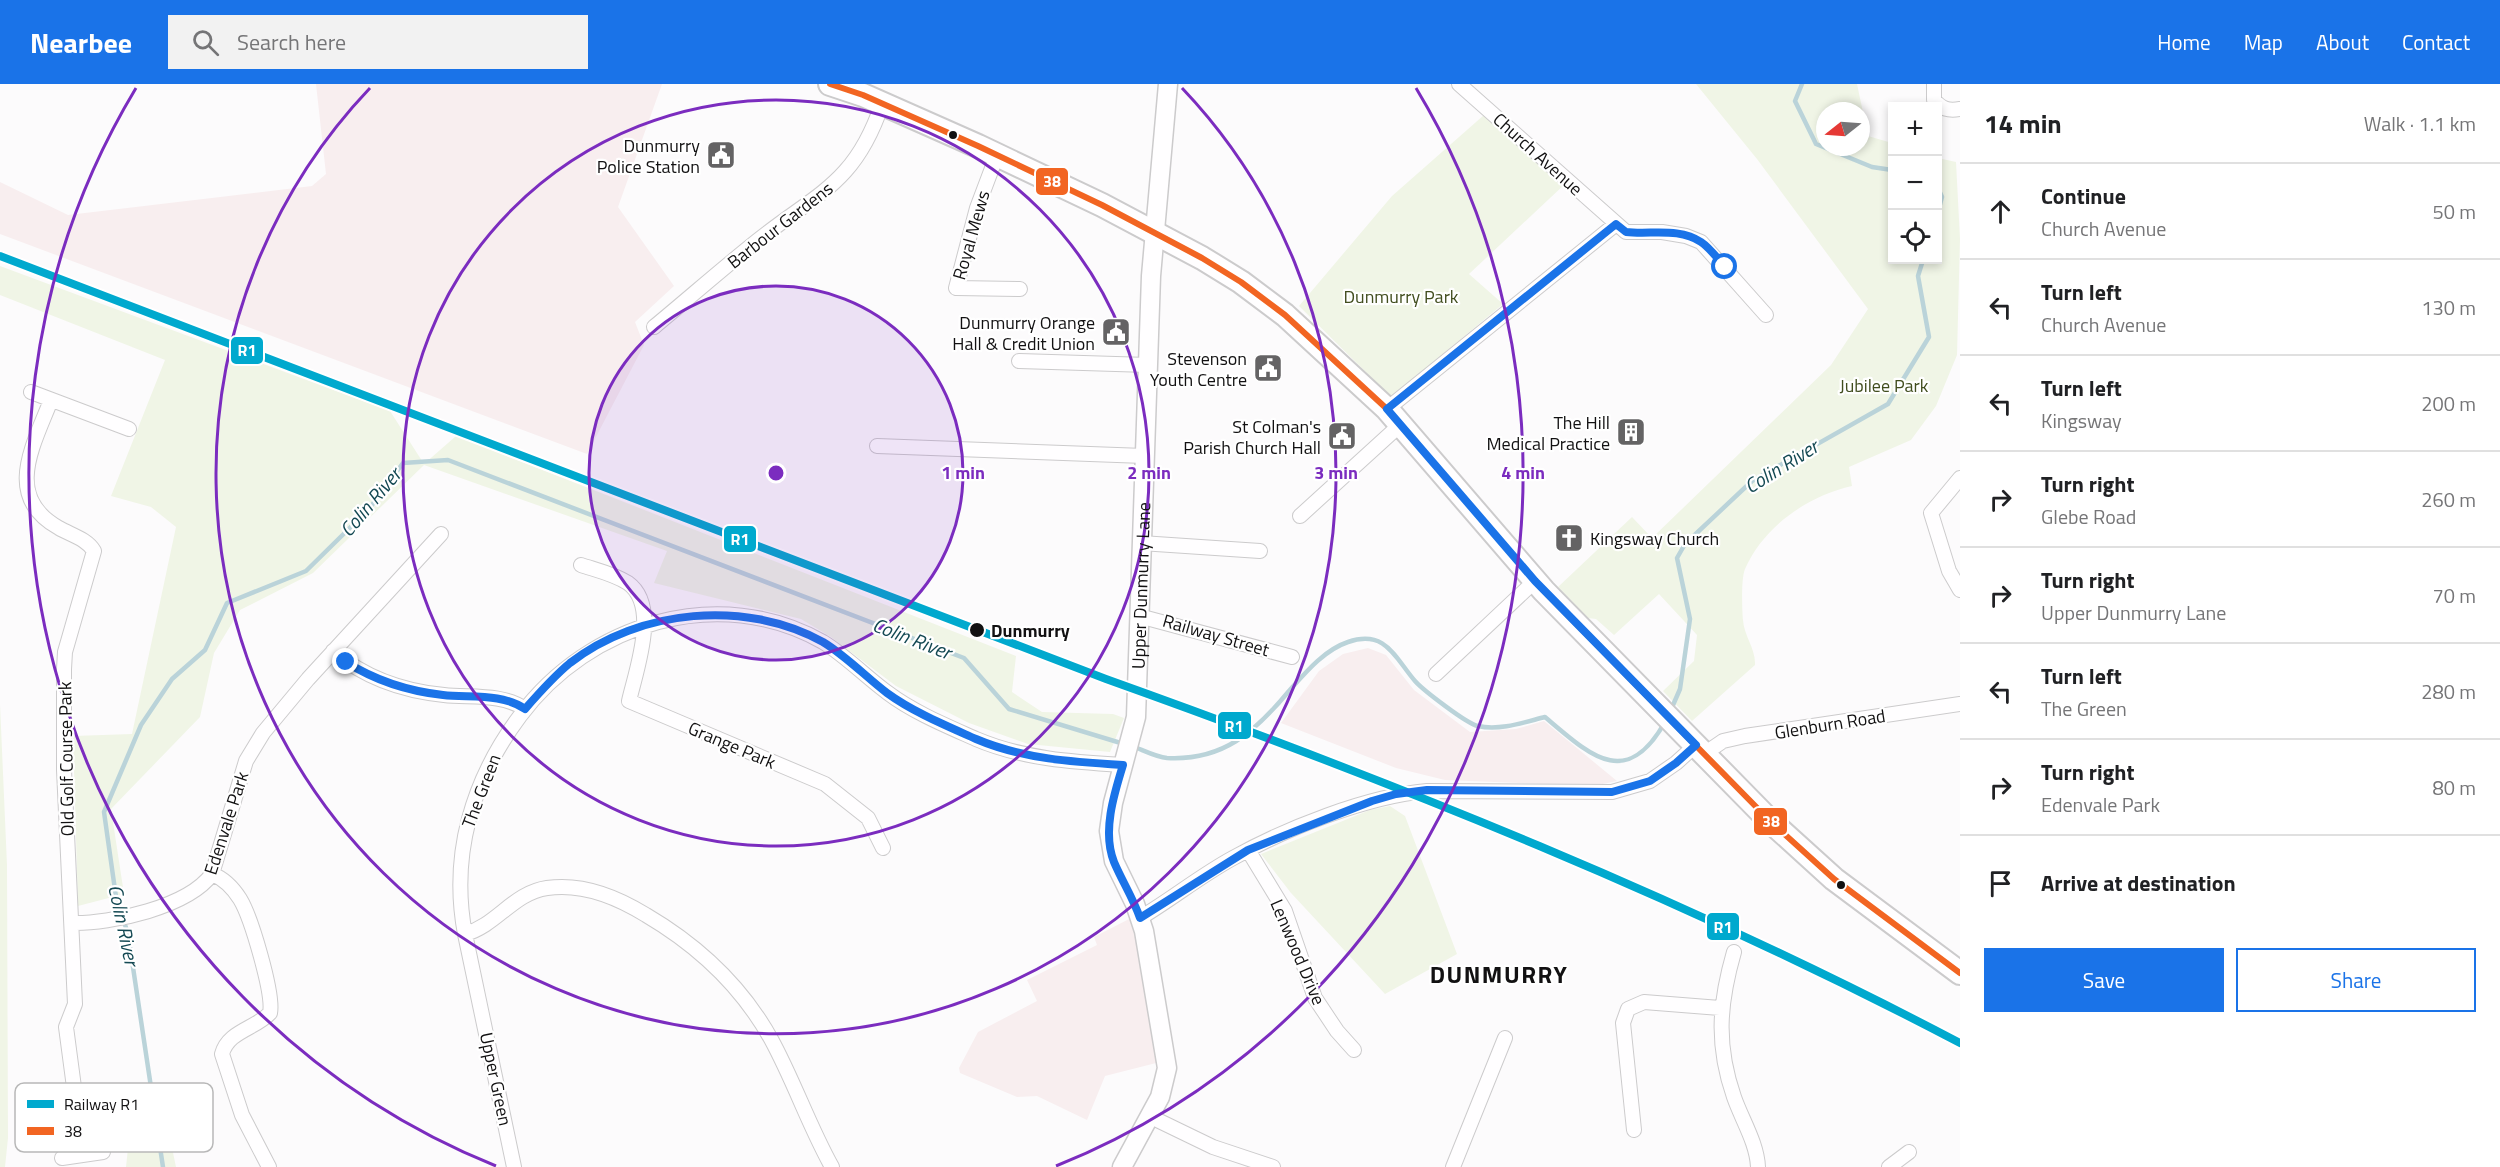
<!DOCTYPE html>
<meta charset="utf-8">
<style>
body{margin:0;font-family:"Titillium Web",sans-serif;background:#f2f2f2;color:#202124}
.controls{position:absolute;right:18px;top:18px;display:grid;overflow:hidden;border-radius:0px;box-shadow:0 3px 9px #0003}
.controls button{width:54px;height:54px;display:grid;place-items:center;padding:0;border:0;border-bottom:2px solid #e0e0e0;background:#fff;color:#202124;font:30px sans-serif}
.compass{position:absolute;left:1816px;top:18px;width:54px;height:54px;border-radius:50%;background:#fff;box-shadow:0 3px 9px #0003;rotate:253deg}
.stop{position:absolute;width:18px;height:18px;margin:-14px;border:4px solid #1a73e8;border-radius:50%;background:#fff}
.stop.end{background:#1a73e8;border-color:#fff;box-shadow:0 2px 6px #0008}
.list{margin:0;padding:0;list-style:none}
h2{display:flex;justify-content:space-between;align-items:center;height:78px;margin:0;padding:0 24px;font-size:26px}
h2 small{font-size:20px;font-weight:400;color:#757577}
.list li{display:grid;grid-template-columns:39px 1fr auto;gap:18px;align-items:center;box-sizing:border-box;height:96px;padding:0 24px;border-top:2px solid #e0e0e0}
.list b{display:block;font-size:22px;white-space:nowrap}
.list p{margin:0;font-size:20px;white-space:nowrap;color:#757577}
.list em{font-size:20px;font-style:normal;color:#757577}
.actions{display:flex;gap:12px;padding:18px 24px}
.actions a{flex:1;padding:14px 0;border:2px solid #1a73e8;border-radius:0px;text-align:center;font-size:21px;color:#1a73e8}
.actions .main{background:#1a73e8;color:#fff}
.icon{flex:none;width:33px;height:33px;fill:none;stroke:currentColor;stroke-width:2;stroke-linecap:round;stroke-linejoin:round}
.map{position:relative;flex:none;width:1960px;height:1083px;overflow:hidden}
header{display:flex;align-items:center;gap:36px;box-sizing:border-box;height:84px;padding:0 30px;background:#1a73e8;color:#fff}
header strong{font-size:28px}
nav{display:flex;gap:33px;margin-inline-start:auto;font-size:21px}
.search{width:420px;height:54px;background:#f2f2f2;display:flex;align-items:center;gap:15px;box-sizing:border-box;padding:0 21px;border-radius:0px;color:#757577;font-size:22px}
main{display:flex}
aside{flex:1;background:#fff}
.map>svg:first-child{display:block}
</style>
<header>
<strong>Nearbee</strong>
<div class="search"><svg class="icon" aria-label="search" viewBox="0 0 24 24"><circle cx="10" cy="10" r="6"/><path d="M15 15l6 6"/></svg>Search here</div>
<nav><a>Home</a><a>Map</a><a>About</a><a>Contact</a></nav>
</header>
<main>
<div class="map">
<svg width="1960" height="1083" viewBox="0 0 1960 1083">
<rect width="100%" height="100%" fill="#fcfbfc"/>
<path fill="#f8eeef" d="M316,0H662L618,123L674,202L635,238L644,261L587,370L0,150V98L68,131L312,102L326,90Z
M1368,564L1386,571L1414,606L1470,648L1516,645L1544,637L1617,697L1598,701H1569L1445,696L1396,684L1281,639L1319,587L1343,570Z
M1133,833L1160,978L1105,992L1087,1036L1037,1012L1017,1013L960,989L959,984L978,948L1037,917L1027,896L1097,861L1094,853Z"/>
<path fill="#f0f5e6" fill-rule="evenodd" d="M1696,0H1857L1868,52L1892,59V176H1938V74L1956,78L1960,155L1957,271L1936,322L1911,356L1849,383L1852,402C1808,412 1764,442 1745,485C1741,494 1742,526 1743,536C1744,552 1756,565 1755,581L1692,637L1663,607L1694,577L1697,551L1659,510L1614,551L1596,535L1588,534L1558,503L1632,433L1652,454L1831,281L1868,225L1757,75ZM1825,27H1861V63H1825Z
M1484,31L1565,100L1469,190L1503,220L1391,313L1299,222L1392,112Z
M0,182L390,327L424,380L456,352L1016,572L1012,608L1042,628L1113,630L1124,634L1110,668L1028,660L969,639L896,602L831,553L801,535L654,499L667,467L424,381L313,489L240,526L214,569L200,633L111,725L124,810L78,822L73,652L132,650L176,443L151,423L111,412L165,276L0,211Z
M0,620L7,781L8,1054L5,1083H0Z
M1390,722L1405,732L1457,870L1385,910L1291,809L1261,770L1370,726Z
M165,1030L176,1083H126L131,1036Z"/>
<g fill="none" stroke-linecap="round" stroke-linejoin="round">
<path stroke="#bad3d9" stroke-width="4.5" d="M1802,0L1795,17L1816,60L1872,83L1892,86
M1938,104L1942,113L1938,128
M1670,628L1680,605L1690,535L1677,474L1685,460L1752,397L1888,320L1929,253L1918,192L1923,176
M1132,662C1143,666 1156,673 1167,674C1223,677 1255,648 1289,607C1305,589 1324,566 1348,558C1386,545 1395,574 1415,597C1423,606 1467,640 1478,642C1500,647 1525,638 1545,633C1590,671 1626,707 1665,638
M163,1083L128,850L116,813L104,728L141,641L172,595L205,566L227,519L306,487L369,425L403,379L448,376L964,574L1009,625L1124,660"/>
<g stroke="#cccbcc" stroke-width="16">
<path id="minor" d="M1459,0L1626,148H1662L1686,152L1701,158L1766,231
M1934,0V16C1942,25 1948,27 1960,25
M997,71L977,124L956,204L1020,205
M654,243C689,214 722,185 757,157C817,109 855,100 882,20
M1019,277L1148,281
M31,308L129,345
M51,316C33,362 3,413 59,444C71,451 87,455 94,467L65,568L64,585V686L75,920L66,943L83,1071
M1387,325L1616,140
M877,362L1144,372
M1960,394L1931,429L1949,487L1960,506
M1300,432L1400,341
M1141,459L1260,467
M581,481C596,486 614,490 628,499C660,522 636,586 629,617L825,700L868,734L883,764
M1139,532L1292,573
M333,567C365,594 402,607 444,611C470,614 502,609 525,625
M1436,590L1535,497
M1704,670L1723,657L1745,652L1960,620
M1248,766L1285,827L1315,914L1337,947L1354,966
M212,790C225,795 233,804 240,815C251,833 274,910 270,929C255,945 228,947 222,970L242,1031L269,1083
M1140,834C1172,815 1200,792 1233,774C1285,745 1367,712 1427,707L1612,708L1650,697L1676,679L1696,661
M72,839C111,840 188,823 212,790L246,677L263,649L308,595L441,450
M465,850L514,1083
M1734,868C1719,920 1716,961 1734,1013C1742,1036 1757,1059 1758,1083
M1151,1033L1213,1063L1273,1083
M1634,1046L1623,939L1628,925L1644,918L1720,924
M62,1074L103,1068
M832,1083C809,1042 794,997 771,955C742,903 697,861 646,831C617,813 581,799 547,804C513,809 497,841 465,850C450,771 472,696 520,632C589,539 719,499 823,558C846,572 866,593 888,609C913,628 947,642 976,655C1023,675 1073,678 1123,681
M1453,1083L1505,954
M1889,1083L1909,1068"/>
</g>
<g stroke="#cccbcc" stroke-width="21">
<g id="tertiary">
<path id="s1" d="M1122,1083L1160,1013L1167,984L1144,847L1135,820L1114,777L1109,747L1113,719L1136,633L1151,192L1168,0"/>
</g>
</g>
<g stroke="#cccbcc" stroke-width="26">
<path id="primary" d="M830,0L863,11L978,62L1102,121L1202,174L1241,198L1285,231L1387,325L1544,507L1770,737L1834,795L1960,889"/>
</g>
<use href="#minor" stroke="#fffeff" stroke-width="14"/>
<use href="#tertiary" stroke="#fffeff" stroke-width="18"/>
<use href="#primary" stroke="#fffeff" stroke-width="22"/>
<g stroke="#fff" stroke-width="10">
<path id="bus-1" d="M830,0L863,11L978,62L1102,121L1202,174L1241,198L1285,231L1387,325L1544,507L1770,737L1834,795L1960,889"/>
</g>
<use href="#bus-1" stroke="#f26522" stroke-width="6"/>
<g stroke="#fff" stroke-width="12">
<path id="rail-1" d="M0,172L1106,595C1397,699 1686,815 1960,959"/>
</g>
<use href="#rail-1" stroke="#00a9ce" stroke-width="8"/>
</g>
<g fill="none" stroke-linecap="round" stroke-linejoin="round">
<path stroke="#1a73e8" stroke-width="8" d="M346,578C376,597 407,607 443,611C470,614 502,609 525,625C539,609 553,593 570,579C639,525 746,515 823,558C846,572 866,593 887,609C913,628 947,642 976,655C1023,675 1073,678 1123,681C1114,710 1102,748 1114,778C1122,797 1133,814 1140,834L1248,766L1372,717L1396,710L1427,706L1612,708L1650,697L1676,679L1696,661L1535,497L1387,325L1616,140L1626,148C1650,151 1679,143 1701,158C1710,164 1718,175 1725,183"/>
</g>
<circle cx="776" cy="389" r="187" fill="#7b2cbf" fill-opacity=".12"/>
<g fill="none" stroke="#7b2cbf" stroke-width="3">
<circle cx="776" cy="389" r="187"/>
<circle cx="776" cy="389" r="373"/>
<path d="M1182 4A560 560 0 1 1 370 4"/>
<path d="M496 1082A747 747 0 0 1 136 4M1416 4A747 747 0 0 1 1056 1082"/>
</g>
<defs>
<g id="civic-square" transform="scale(1.5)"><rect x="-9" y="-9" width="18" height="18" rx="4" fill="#646364" stroke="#fff"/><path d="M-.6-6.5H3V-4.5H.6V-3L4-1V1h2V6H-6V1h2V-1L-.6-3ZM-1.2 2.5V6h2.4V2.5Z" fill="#fff"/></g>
<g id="building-square" transform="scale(1.5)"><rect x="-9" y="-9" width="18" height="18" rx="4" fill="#646364" stroke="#fff"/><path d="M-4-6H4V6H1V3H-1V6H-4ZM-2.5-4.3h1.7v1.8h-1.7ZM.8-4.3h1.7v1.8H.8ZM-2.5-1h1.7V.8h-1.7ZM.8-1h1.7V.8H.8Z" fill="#fff"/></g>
<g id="church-square" transform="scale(1.5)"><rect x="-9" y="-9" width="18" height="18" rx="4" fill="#646364" stroke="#fff"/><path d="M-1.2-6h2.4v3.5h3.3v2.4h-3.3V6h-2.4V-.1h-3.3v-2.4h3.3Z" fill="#fff"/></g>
</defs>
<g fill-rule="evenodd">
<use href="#civic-square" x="721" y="71"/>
<use href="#civic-square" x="1116" y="248"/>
<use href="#civic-square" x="1268" y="284"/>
<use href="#building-square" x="1631" y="348"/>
<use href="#civic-square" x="1342" y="352"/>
<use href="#church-square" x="1569" y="454"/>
</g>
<g fill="#121112" stroke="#fff" stroke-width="2">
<circle cx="953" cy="51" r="5"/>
<circle cx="977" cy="546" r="8"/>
<circle cx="1841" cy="801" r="5"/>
</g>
<g text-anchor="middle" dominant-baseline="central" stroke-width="4.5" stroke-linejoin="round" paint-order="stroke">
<g font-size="18" fill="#121112" stroke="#fff" text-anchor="end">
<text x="700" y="61">Dunmurry<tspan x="700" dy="21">Police Station</tspan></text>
<text x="1095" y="238">Dunmurry Orange<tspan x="1095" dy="21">Hall &amp; Credit Union</tspan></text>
<text x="1247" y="274">Stevenson<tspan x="1247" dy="21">Youth Centre</tspan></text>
<text x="1610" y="338">The Hill<tspan x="1610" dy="21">Medical Practice</tspan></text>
<text x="1321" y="342">St Colman's<tspan x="1321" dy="21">Parish Church Hall</tspan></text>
<text x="1590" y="454" text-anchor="start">Kingsway Church</text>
</g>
<g font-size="18" fill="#121112" stroke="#fff">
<text transform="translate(1538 70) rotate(42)">Church Avenue</text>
<text transform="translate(780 141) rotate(-38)">Barbour Gardens</text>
<text transform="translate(971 151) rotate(-74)">Royal Mews</text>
<text stroke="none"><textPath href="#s1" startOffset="604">Upper Dunmurry Lane</textPath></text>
<text transform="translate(1216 551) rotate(16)">Railway Street</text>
<text transform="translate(1830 640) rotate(-9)">Glenburn Road</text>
<text transform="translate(732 661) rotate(23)">Grange Park</text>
<text transform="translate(66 675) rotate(-91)">Old Golf Course Park</text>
<text transform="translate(481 707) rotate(-69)">The Green</text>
<text transform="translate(226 739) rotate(-72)">Edenvale Park</text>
<text transform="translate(1298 868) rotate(67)">Lenwood Drive</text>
<text transform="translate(496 995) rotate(78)">Upper Green</text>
</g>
<g font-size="18" fill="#414d1e" stroke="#fff">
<text x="1401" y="212">Dunmurry Park</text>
<text x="1884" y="301">Jubilee Park</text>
</g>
<g font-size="18" font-weight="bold" fill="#121112" stroke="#fff" text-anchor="start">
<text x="991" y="546">Dunmurry</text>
</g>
<g font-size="20" font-style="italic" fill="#144953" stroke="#fff">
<text transform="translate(1781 382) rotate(-32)">Colin River</text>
<text transform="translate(370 418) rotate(-50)">Colin River</text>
<text transform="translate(912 554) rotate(21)">Colin River</text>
<text transform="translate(124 841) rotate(78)">Colin River</text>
</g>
<g font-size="24" font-weight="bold" letter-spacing="1.5" fill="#121112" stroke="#fff">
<text x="1499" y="890">DUNMURRY</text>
</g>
</g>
<rect x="15" y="999" width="198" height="69" rx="9" fill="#fff" stroke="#b8b8b8" stroke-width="1.5"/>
<rect x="27" y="1016" width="27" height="8" fill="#00a9ce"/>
<rect x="27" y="1043" width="27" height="8" fill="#f26522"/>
<g font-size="16" fill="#121112">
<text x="64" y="1026">Railway R1</text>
<text x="64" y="1053">38</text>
</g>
<circle cx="776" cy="389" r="9" fill="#7b2cbf" stroke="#fff" stroke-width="3"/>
<g font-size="18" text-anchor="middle" font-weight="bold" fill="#7b2cbf" stroke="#fff" stroke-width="4.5" stroke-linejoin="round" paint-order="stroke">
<text x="963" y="395">1 min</text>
<text x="1149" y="395">2 min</text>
<text x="1336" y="395">3 min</text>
<text x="1523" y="395">4 min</text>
</g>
<g stroke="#fff" stroke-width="2">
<rect x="1035" y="83" width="34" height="29" rx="6" fill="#f26522"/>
<rect x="230" y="252" width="34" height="29" rx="6" fill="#00a9ce"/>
<rect x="723" y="441" width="34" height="28" rx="6" fill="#00a9ce"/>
<rect x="1217" y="627" width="35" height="29" rx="6" fill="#00a9ce"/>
<rect x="1753" y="723" width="35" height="29" rx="6" fill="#f26522"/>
<rect x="1706" y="828" width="34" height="29" rx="6" fill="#00a9ce"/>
</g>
<g font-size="16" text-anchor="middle" font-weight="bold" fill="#fff">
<text x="1052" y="103">38</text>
<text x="247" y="272">R1</text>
<text x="740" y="461">R1</text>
<text x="1234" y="648">R1</text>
<text x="1771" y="743">38</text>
<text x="1723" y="849">R1</text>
</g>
</svg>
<div class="controls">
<button>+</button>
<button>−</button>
<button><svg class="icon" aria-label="locate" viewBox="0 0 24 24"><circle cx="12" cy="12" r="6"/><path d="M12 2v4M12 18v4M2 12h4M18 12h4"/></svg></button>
</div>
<svg class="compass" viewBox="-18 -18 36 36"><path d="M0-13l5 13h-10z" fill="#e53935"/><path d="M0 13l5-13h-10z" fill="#757577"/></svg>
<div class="stop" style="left:1725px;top:183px"></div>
<div class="stop end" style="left:346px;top:578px"></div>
</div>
<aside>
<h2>14 min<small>Walk · 1.1 km</small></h2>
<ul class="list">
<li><svg class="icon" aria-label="ahead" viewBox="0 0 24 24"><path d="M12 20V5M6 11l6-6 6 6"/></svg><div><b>Continue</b><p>Church Avenue</p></div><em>50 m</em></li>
<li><svg class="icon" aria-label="left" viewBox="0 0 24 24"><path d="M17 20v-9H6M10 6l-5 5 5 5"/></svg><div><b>Turn left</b><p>Church Avenue</p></div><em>130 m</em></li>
<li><svg class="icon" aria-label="left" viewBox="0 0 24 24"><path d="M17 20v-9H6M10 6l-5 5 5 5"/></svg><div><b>Turn left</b><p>Kingsway</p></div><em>200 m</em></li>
<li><svg class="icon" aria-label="right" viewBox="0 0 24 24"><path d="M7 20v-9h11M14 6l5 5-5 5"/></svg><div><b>Turn right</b><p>Glebe Road</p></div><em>260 m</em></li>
<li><svg class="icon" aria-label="right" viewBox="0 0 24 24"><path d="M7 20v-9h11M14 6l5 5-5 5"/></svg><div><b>Turn right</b><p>Upper Dunmurry Lane</p></div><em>70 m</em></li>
<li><svg class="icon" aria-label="left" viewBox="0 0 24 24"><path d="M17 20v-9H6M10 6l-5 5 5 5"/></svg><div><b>Turn left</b><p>The Green</p></div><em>280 m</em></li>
<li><svg class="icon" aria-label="right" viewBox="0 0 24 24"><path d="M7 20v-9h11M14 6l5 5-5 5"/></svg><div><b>Turn right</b><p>Edenvale Park</p></div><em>80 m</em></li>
<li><svg class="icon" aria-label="arrive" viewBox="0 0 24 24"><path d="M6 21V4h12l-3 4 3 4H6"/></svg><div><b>Arrive at destination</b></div></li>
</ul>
<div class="actions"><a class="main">Save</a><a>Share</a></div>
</aside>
</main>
